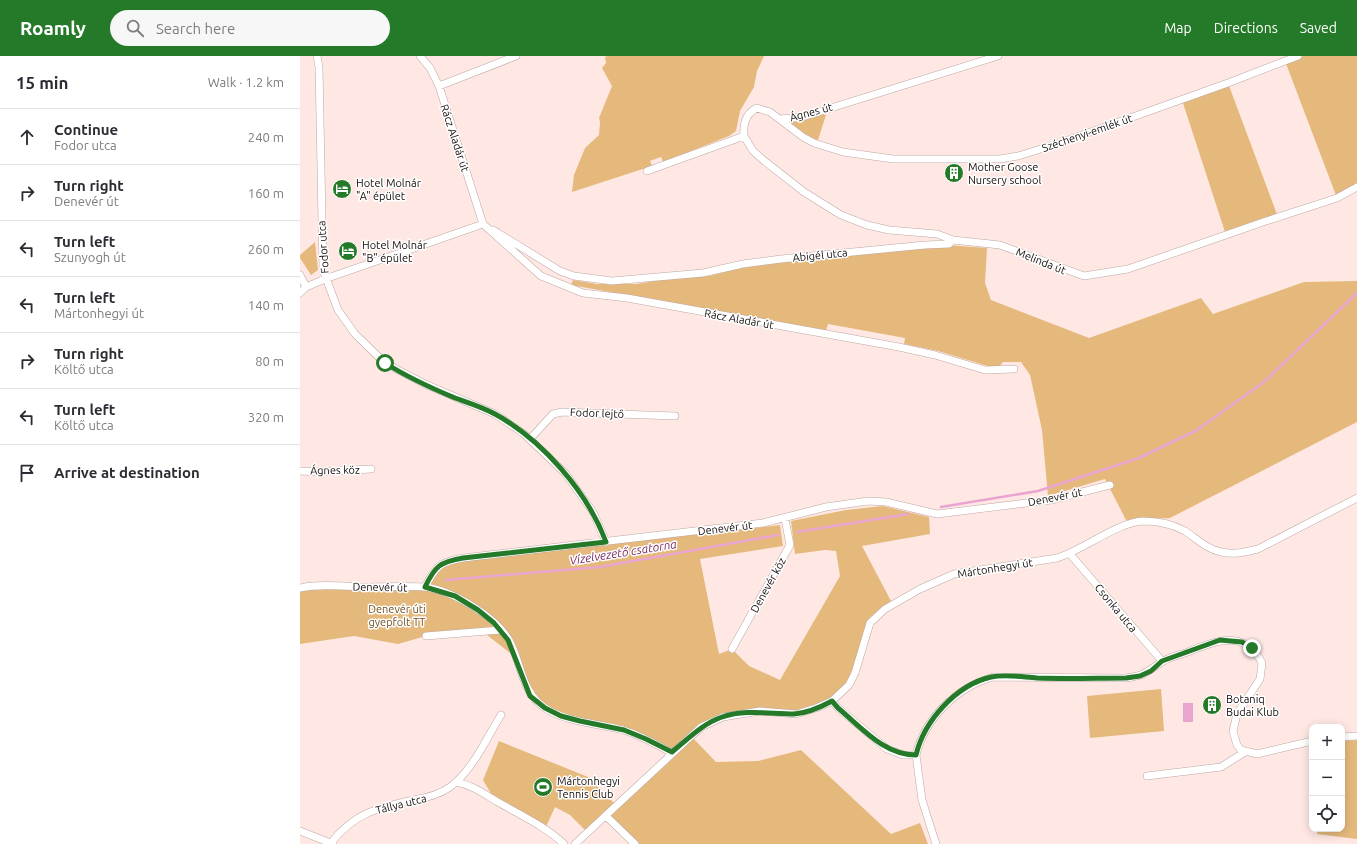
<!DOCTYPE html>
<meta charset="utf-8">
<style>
body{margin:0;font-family:Ubuntu,sans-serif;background:#f7f7f7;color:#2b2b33}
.controls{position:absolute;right:12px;bottom:12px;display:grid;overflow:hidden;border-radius:8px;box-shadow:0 2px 10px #0003}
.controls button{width:36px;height:36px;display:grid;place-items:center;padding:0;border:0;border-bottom:1px solid #e1e1e2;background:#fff;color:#2b2b33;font:20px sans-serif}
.stop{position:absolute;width:12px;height:12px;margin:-9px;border:3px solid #247a28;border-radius:50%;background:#fff}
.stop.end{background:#247a28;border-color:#fff;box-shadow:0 1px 4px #0008}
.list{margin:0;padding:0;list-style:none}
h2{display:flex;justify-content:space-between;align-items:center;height:52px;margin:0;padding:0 16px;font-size:17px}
h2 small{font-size:13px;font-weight:400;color:#7c7c81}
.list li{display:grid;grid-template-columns:26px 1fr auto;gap:12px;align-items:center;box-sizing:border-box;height:56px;padding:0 16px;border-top:1px solid #e1e1e2}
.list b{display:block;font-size:15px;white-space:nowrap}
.list p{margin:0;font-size:13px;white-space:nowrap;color:#7c7c81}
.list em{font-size:13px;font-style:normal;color:#7c7c81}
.icon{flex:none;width:22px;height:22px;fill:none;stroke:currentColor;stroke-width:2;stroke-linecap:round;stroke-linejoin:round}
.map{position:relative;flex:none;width:1057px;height:788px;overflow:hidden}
header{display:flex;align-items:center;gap:24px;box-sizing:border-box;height:56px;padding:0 20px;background:#247a28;color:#fff}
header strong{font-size:19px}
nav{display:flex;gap:22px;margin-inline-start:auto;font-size:14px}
.search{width:280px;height:36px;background:#f7f7f7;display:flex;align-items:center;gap:10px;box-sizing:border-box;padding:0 14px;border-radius:22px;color:#7c7c81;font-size:15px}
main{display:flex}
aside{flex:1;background:#fff}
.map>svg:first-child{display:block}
</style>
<header>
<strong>Roamly</strong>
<div class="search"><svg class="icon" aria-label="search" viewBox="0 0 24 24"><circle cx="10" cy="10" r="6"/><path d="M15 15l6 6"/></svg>Search here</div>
<nav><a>Map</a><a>Directions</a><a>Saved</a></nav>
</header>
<main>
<aside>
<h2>15 min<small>Walk · 1.2 km</small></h2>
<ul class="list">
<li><svg class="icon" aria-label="ahead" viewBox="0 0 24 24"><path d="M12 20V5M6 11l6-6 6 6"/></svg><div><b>Continue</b><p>Fodor utca</p></div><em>240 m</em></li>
<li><svg class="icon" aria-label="right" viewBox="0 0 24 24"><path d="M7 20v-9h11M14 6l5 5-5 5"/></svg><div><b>Turn right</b><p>Denevér út</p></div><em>160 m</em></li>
<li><svg class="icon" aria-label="left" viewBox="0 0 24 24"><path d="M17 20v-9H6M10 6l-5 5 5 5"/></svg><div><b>Turn left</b><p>Szunyogh út</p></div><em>260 m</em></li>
<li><svg class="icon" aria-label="left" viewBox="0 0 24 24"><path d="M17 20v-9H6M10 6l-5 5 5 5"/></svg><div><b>Turn left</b><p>Mártonhegyi út</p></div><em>140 m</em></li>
<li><svg class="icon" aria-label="right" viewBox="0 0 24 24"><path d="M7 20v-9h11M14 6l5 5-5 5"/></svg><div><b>Turn right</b><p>Költő utca</p></div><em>80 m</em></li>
<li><svg class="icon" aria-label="left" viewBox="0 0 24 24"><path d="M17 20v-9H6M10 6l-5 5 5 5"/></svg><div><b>Turn left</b><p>Költő utca</p></div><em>320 m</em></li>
<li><svg class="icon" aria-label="arrive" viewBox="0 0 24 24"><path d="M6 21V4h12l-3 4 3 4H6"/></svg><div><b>Arrive at destination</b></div></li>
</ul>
</aside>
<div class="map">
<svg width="1057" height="788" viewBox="0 0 1057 788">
<rect width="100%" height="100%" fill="#ffe8e4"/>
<path fill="#e5b97c" d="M307,0H464L457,15L454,31L440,55L436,75L429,80L363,106L361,101L350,105L352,110L272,136L274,119L285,92L299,79L300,66L299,62L312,30L302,12L306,7L305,1Z
M998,0H1057V131L1037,142L985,5Z
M928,27L978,161L926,179L882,44Z
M521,58L526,59L518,84L509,81L492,70V66Z
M15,186L18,214L11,219L0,202V199Z
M646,189L687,192L685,227L691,244L789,282L901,242L913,258L1004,226L1057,225V366L870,462L826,464L805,423L748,440L742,374L730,319L721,306H703L699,311H691L638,295L604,288L605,282L528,268L526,275L271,229L273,224L297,228H337L383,220H409L448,210L493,205Z
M583,450L629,461L630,478L562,490L591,545L569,562L567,575L555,617L532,645L496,658L460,655L423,661L391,680L416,706L458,705L501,694L591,778L620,767L628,788H335L306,760L372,697L346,683L261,660L230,640L220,605L182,575L126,580L98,588L54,580L0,588V532L125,531L146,505L366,479L404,478L480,469L483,490L400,503L419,598L432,593L449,610L480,624L540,520L536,495L525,494L495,498L491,465L546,454Z
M861,633L864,675L790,682L787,640Z
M1057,684V783L1017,778L1018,773H1042V685Z
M199,685L288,721L314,747L285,774L270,759L255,751L245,773L196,746L183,724Z"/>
<path fill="#e9a5d0" d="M883,647H893V666H883Z"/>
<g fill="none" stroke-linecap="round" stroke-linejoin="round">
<path stroke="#e9a5d0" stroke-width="2.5" d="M641,451L738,435L839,402L897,374L965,325L1057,237
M497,476L608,458
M146,524L300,511L478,479"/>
<g stroke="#bda7a4" stroke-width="8">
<path id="minor" d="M17,0L19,11L23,214L38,254L55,278L85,307L125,328L195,358L223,377L265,417L293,456L306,486
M120,0L130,12L139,30L183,168L241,220L283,237L327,242L599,291L635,299L685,314L714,313
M998,0L928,27L757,88L718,100L700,103H593L543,96L514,87L503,81L470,56L457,52C446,57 443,68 444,80L453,95L462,103L504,136L541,159L567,169L589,174L637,178L653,184L700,189L784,220L828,213L966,165L1037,142L1057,131
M139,30L216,0
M480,63L502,61L698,0
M347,115L444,80
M193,174L260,215L274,220L312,225L403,217L443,208L481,203L625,189L649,188L653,184
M0,219L6,231
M0,237L6,231L25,223L183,168
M230,383L253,358L262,356L375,360
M0,415L18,416L71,413
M770,498L862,605
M125,531C136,510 140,506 163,502L463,467L526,451L568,445L586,446L637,458L751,444L810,429
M0,532C19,528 41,530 60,531C81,531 103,530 124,531C152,534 195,560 209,584C222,608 221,636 245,652C268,667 297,667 323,674C340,679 356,688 372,697
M126,580L200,574
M432,593L490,489L485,463
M532,645L538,652L587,693L603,699H616
M1042,681L1057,680
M847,720L921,711L945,696
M156,726C172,729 184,738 198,746C220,759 245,770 264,788
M306,760L335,788
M0,775L33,788
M30,788C54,757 77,752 113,744C126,742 139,739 150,731C173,714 186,683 201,659
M275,788L401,671L423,661L460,655L496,658L516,652L532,645L549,629L555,617L570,567L585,553L620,533L654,518L757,502C783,494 818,466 843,465C858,465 872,468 885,475C897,483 907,493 921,496C933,499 946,496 958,493L1057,442
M636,788L622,744L616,699C625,662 657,631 693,621L826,622C847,619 845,616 862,606C869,601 879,599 888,596C916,584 945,573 962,607L960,623L937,658L933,675L937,689L941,694L957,698L1012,685"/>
</g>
<use href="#minor" stroke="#fff" stroke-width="7"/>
</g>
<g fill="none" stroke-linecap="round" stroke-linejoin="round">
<path stroke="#247a28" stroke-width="5" d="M85,307C107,321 131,332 155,342C169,347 182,351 195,358C242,384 287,435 306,486L163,502C140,506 135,510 125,531L155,540L178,554L194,567L208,584L230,640L245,652L261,660L280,665L324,674L346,683L372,696C388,683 402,668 422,661C445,653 470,658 494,658C507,657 521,651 532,645L538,652C562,672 584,699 616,699C624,665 656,629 691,621C706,618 722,621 737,622C767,623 796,622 826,622L840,620L851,615L862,605L920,584L942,586L952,592"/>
</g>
<defs>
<g id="building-disc" transform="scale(1)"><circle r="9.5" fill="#247a28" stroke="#fff"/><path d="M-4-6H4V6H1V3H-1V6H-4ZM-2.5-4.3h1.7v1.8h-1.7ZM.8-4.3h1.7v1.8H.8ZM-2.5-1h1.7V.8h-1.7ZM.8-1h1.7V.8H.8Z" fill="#fff"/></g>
<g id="hotel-disc" transform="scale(1)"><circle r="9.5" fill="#247a28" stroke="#fff"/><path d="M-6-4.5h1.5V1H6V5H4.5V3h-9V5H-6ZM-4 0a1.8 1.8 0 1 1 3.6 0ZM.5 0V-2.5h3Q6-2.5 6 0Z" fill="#fff"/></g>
<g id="stadium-disc" transform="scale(1)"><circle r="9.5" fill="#247a28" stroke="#fff"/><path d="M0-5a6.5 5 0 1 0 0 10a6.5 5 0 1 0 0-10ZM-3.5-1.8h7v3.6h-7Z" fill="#fff"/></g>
</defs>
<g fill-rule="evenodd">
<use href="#building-disc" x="654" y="117"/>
<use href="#hotel-disc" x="42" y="133"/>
<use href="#hotel-disc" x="48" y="195"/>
<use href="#building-disc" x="912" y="649"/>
<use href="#stadium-disc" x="243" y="731"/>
</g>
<g text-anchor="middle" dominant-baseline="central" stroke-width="3" stroke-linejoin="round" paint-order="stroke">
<g font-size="11" fill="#150d0c" stroke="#fff">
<text transform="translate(511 56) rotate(-15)">Ágnes út</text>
<text transform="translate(787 77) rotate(-19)">Széchenyi-emlék út</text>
<text transform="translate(155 82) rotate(72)">Rácz Aladár út</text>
<text transform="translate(23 191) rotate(-94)">Fodor utca</text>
<text transform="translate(520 199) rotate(-6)">Abigél utca</text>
<text transform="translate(741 205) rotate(22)">Melinda út</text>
<text transform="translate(439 263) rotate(10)">Rácz Aladár út</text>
<text transform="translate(297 357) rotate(2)">Fodor lejtő</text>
<text transform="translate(35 414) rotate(-1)">Ágnes köz</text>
<text transform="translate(755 441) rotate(-11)">Denevér út</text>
<text transform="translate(425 472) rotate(-7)">Denevér út</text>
<text transform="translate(695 512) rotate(-9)">Mártonhegyi út</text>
<text transform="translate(468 529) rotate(-61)">Denevér köz</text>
<text transform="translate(80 531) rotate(1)">Denevér út</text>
<text transform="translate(816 552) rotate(50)">Csonka utca</text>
<text transform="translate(101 748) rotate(-14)">Tállya utca</text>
</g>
<g font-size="11" fill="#150d0c" stroke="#fff" text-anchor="start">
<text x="668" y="111">Mother Goose<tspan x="668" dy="13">Nursery school</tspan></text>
<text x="56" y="127">Hotel Molnár<tspan x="56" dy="13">"A" épület</tspan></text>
<text x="62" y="189">Hotel Molnár<tspan x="62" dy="13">"B" épület</tspan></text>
<text x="926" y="643">Botaniq<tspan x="926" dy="13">Budai Klub</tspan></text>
<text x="257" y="725">Mártonhegyi<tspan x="257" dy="13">Tennis Club</tspan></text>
</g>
<g font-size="11" fill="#704f20" stroke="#fff">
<text x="97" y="553">Denevér úti<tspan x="97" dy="13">gyepfolt TT</tspan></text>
</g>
<g font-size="12" font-style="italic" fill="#7a2c63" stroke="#fff">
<text transform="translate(323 496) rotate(-9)">Vízelvezető csatorna</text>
</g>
</g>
</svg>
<div class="controls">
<button>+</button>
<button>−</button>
<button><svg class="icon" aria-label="locate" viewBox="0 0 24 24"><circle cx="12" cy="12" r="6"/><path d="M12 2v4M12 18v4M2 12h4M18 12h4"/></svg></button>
</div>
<div class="stop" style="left:85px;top:307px"></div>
<div class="stop end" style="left:952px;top:592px"></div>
</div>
</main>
